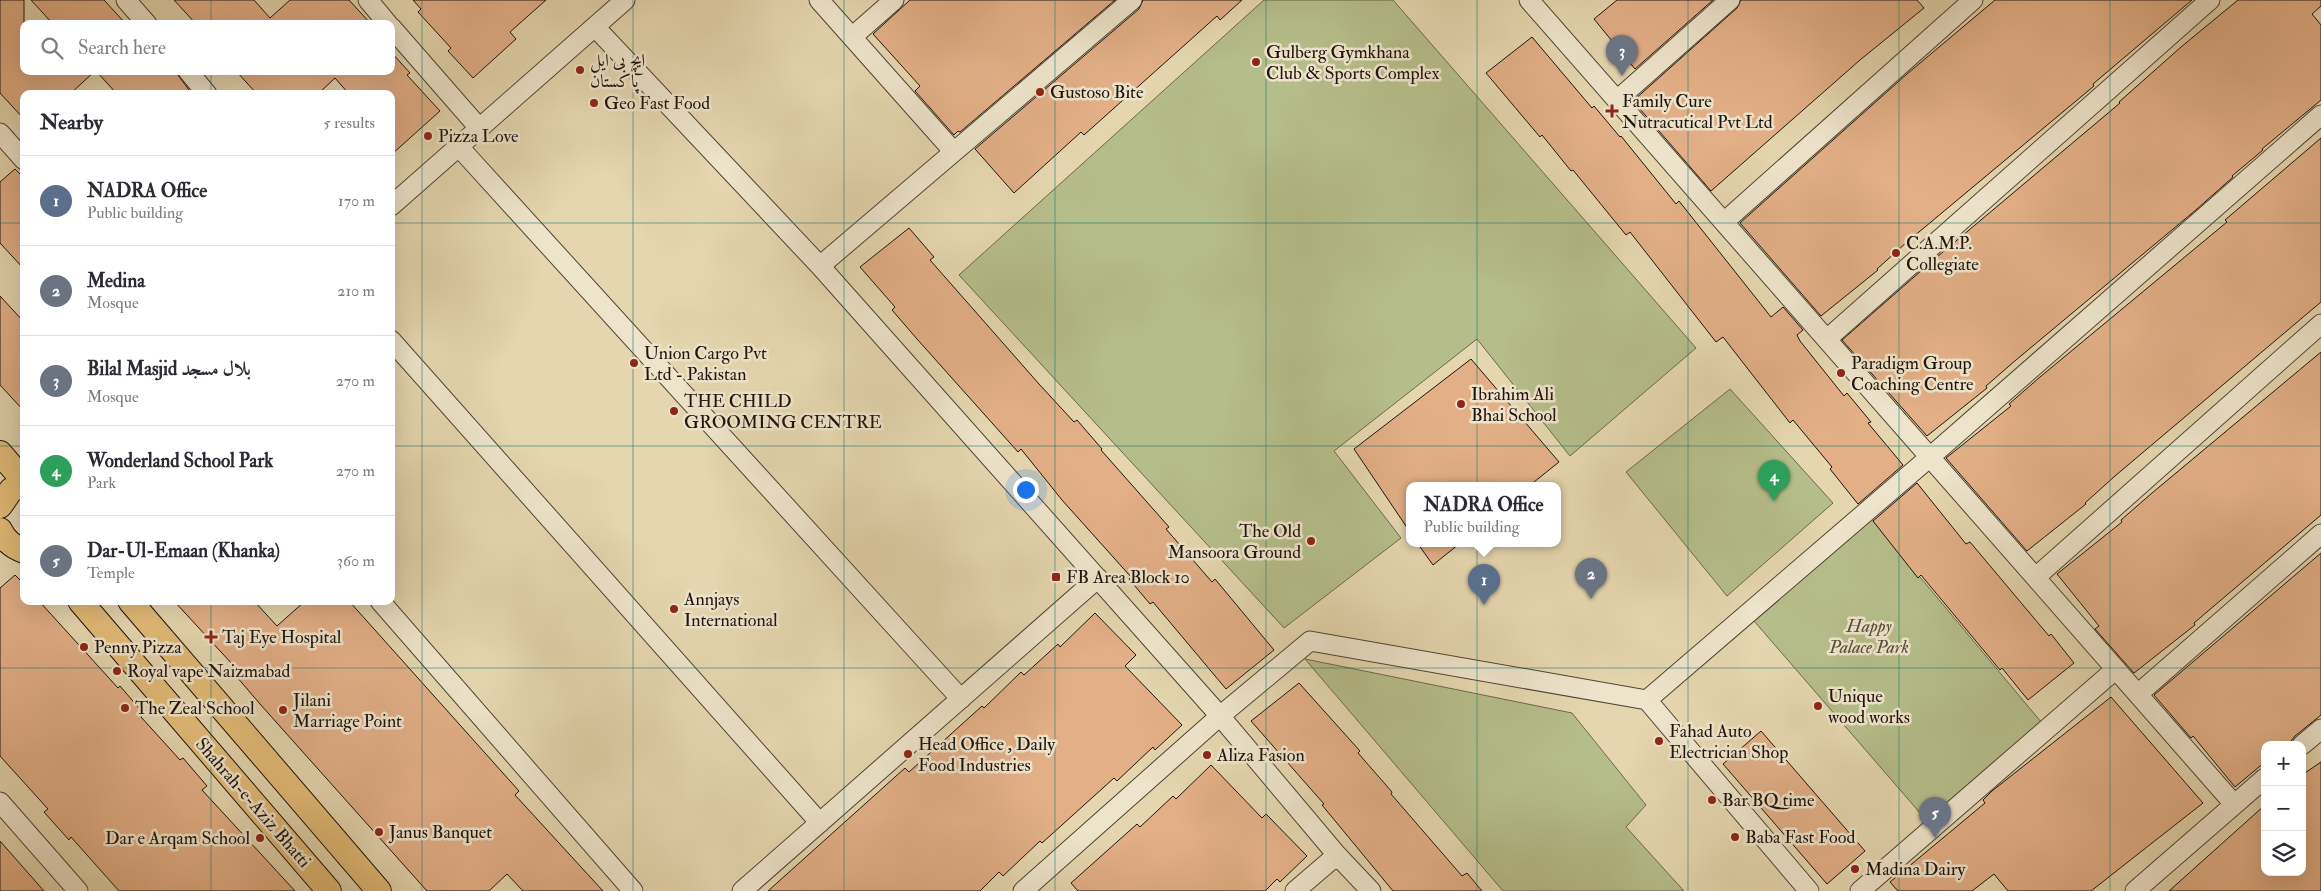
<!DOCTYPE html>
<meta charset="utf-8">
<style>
body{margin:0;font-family:"IM FELL Double Pica",Amiri,serif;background:#f2f2f3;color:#2b2b33}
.controls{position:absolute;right:15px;bottom:15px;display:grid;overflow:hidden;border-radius:10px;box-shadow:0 5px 20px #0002}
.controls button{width:45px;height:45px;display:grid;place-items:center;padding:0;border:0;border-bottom:1px solid #e1e1e2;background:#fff;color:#2b2b33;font:25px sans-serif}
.you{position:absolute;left:1025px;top:489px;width:18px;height:18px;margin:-12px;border:4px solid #fff;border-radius:50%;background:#1a73e8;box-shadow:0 0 0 8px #1a73e833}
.badge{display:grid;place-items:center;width:32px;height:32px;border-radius:50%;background:#0f766e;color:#fff;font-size:16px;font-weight:700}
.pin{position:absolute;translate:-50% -41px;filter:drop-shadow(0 1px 2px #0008)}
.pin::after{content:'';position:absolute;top:26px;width:18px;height:15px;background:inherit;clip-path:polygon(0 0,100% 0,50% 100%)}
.popup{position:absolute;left:1406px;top:482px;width:155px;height:65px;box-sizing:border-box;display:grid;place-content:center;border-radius:10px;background:#fff;filter:drop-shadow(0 1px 4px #0005);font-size:16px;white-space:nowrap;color:#7c7c81}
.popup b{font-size:19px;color:#2b2b33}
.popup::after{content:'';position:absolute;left:50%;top:100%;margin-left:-10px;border:10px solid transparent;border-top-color:#fff}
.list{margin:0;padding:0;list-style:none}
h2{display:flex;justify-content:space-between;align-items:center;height:65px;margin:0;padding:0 20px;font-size:21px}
h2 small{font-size:16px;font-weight:400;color:#7c7c81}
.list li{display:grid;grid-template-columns:32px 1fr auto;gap:15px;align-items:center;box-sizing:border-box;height:90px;padding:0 20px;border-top:1px solid #e1e1e2}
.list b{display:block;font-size:19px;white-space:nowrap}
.list p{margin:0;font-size:16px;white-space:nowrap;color:#7c7c81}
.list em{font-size:16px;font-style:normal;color:#7c7c81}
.icon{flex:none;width:28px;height:28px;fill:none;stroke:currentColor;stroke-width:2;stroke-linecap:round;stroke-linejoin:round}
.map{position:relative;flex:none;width:2321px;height:891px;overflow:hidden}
.search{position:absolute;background:#fff;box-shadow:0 5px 20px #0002;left:20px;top:20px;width:375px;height:55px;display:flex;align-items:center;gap:12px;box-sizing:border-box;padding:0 18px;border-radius:10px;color:#7c7c81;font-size:19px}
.panel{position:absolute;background:#fff;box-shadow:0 5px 20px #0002;left:20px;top:90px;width:375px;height:515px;border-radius:10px}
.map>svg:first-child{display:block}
</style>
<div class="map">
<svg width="2321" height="891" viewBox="0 0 2321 891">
<rect width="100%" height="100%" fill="#e5d6af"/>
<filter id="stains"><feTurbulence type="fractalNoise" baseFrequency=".004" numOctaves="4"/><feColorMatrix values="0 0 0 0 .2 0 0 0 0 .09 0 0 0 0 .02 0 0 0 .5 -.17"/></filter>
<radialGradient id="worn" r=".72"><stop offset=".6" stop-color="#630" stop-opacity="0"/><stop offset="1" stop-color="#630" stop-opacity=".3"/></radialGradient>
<path fill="#b5bd8a" stroke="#6a684b" d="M1264,0H1393L1696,348L1570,456L1477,339L1334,451L1401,538L1284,628L959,275Z
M1730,389L1833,503L1727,596L1626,472Z
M1869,516L2047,729L1933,828L1748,614Z
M1305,659L1572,713L1646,805L1626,827L1684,891H1503Z"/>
<path fill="#e2af87" stroke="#1f130c" d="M0,0H24V71H95L70,94H24V119L0,93Z
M31,0H104L126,24H53Z
M174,0H254L270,18L290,0H349L371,24H196Z
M413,0H546L510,32L516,39L473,78L448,51L451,48L418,12L421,9Z
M910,0H1115L960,132L958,131L954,135L915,91L920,86L873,34Z
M1143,0H1242L1220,20L1217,16L1084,135L1081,132L1014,193L975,149L1139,9Z
M1617,0H1713L1635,69L1594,19Z
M1741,0H1917L1924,8L1860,60L1711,191L1633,101L1737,8Z
M1995,0H2192L2093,84L2094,86L1907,242L1877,269L1878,270L1821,316L1740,223L1907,74Z
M2238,0H2321V6L2312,14L2321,25V100L2262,149L2263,150L2232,176L2233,177L2197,209L2016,360L1986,386L1987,388L1927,436L1842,340L1937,257L2120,103L2119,102L2181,47Z
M1532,37L1592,108L1594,106L1620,137L1621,136L1676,204L1679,201L1771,317L1783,307L1803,330L1797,335L1800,341L1844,396L1847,393L1871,422L1868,423L1903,465L1858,504L1830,469L1832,467L1793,420L1790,423L1723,337L1716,342L1630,232L1626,235L1573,170L1571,171L1542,135L1540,137L1486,73Z
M391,52L410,73L407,75L440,111L391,155V94H349L335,78L318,94H257L236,71H391Z
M96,71H175L192,94H117Z
M2321,138V302L2115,476L2085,503L2086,504L2027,551L1946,458L2011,406L2009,404L2040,377L2227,222L2225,220Z
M15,169L24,178V269L0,243V182Z
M909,228L934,257L930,260L1039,384L1074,422L1077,420L1102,449L1101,450L1169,527L1166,529L1212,582L1215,579L1274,650L1226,689L1153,602L1150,604L1129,579L1131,577L1062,500L1021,449L1018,452L917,339L892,310L895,307L860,267Z
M0,296L24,322V411L0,385Z
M2321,352V515L2194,623L2195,625L2134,673L2095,629L2099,626L2057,574L2122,522L2121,520L2152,493Z
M1471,359L1559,462L1529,486H1410V532L1354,449Z
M1917,483L1966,544L1970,542L2049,636L2051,634L2074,663L2028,700L2002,668L2000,670L1921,575L1918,578L1873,521Z
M1418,544H1459L1433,565Z
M2321,553V715L2295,736L2288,745H2265V762L2235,787L2193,736L2191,738L2154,695Z
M15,575L24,584V601H39L118,688L120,686L144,714L141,717L180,760L183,758L207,786L202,790L295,891H119L71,837L69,840L44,812L48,809L0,756V588Z
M174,601H254L277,626L305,601H349L519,791L515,795L603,891H523L507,874L489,891H427L260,704L230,669L233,665Z
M1095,613L1136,655L1125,666L1182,725L1155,750L1153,747L1117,781L1114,778L1042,843L1040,841L1003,876L999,872L980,891H768L905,768L909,772L982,706L984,708L1021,672L1024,675L1058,644L1060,647Z
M1299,683L1360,751L1358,753L1392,792L1391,794L1462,876L1467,873L1482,891H1393L1322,805L1324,804L1251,721Z
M2111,697L2203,803L2091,891H2008L1994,874L1972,891H1898L1890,882L1985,803L1983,800L1992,791Z
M1761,731L1865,851L1827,884L1723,764Z
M2321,762V891H2169L2265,805V872H2302V775Z
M1211,765L1262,818L1266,814L1307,856L1280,882L1277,879L1265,891H1078L1071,883L1137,824L1140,827L1173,796L1176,799Z
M0,841L44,891H0Z"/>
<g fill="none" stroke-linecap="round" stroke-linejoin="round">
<g stroke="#504435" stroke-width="21">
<path id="minor" d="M126,0L147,24
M368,0L388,24
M819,0L954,152
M1529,0L2234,804
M391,27L480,129
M595,27L820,266L1220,716L1337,855L1371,891
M852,37L894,0
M188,71L207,94
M1617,100L1730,0
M0,133L24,160
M459,147L961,699
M391,206L625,0
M1724,222L1973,0
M820,266L1132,0
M1827,339L2210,0
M391,340L820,823
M2036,577L2321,324
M380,601L633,891
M2138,694L2321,534
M1647,700L1930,457L2321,115
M2302,745L2321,729
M0,802L78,891
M742,891L1098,578
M1023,891L1220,716L1310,641L1647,700L1809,891
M1295,891L1337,855
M1860,891L2116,669
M2135,891L2265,778"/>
</g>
<g stroke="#1f130c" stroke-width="26">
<path id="major" d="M0,453L24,481
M0,506L11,490L24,484
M0,530C5,541 13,547 24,551
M80,601L329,891
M130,601L379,891"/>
</g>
<use href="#minor" stroke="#eee4cb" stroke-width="19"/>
<use href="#major" stroke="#e2bb78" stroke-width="24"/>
</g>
<path fill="none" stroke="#0f766e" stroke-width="1" stroke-opacity="0.55" d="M211,0V24M422,0V891M633,0V891M844,0V891M1055,0V891M1266,0V891M1477,0V891M1688,0V891M1899,0V891M2110,0V891M211,71V94M0,223H24M391,223H2321M0,446H24M391,446H2321M211,601V891M0,668H2321"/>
<g fill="#8f2418" stroke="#eee4cb" stroke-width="2">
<circle cx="1256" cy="62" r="5"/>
<circle cx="580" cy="70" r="5"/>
<circle cx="1040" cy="92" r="5"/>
<circle cx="594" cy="103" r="5"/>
<path d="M1609.5 103.5h5v5h5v5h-5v5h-5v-5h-5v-5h5z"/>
<circle cx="428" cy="136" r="5"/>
<circle cx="1896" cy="253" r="5"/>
<circle cx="634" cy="363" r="5"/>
<circle cx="1841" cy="373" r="5"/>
<circle cx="1461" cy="404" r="5"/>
<circle cx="674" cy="411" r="5"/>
<circle cx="1311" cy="541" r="5"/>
<rect x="1051" y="572" width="10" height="10" rx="2.5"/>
<circle cx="674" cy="609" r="5"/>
<path d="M208.5 629.5h5v5h5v5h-5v5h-5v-5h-5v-5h5z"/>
<circle cx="84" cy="647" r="5"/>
<circle cx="117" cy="671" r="5"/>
<circle cx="1818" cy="706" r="5"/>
<circle cx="125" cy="708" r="5"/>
<circle cx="283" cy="710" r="5"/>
<circle cx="1659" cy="741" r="5"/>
<circle cx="908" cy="754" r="5"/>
<circle cx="1207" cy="755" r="5"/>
<circle cx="1712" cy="800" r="5"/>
<circle cx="379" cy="832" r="5"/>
<circle cx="1735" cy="837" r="5"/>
<circle cx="260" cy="838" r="5"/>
<circle cx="1855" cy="869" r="5"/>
</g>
<g text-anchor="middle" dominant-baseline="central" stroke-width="5" stroke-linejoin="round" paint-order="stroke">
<g font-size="18" fill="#1f130c" stroke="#eee4cb" text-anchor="start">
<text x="1266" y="52">Gulberg Gymkhana<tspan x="1266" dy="21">Club &amp; Sports Complex</tspan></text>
<text x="590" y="60">ایچ بی ایل<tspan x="590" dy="21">پاکستان</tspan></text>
<text x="1050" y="92">Gustoso Bite</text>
<text x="1622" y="101">Family Cure<tspan x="1622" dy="21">Nutracutical Pvt Ltd</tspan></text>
<text x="604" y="103">Geo Fast Food</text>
<text x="438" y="136">Pizza Love</text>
<text x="1906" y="243">C.A.M.P.<tspan x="1906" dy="21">Collegiate</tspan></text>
<text x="644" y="353">Union Cargo Pvt<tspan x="644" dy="21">Ltd - Pakistan</tspan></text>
<text x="1851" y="363">Paradigm Group<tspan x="1851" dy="21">Coaching Centre</tspan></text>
<text x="1471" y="394">Ibrahim Ali<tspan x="1471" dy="21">Bhai School</tspan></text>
<text x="684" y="401">THE CHILD<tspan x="684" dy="21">GROOMING CENTRE</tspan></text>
<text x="1301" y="531" text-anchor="end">The Old<tspan x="1301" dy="21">Mansoora Ground</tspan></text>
<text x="1066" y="577">FB Area Block 10</text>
<text x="684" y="599">Annjays<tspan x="684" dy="21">International</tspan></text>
<text x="222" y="637">Taj Eye Hospital</text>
<text x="94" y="647">Penny Pizza</text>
<text x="127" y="671">Royal vape Naizmabad</text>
<text x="1828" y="696">Unique<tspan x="1828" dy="21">wood works</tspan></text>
<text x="293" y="700">Jilani<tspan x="293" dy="21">Marriage Point</tspan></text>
<text x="135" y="708">The Zeal School</text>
<text x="1669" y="731">Fahad Auto<tspan x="1669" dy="21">Electrician Shop</tspan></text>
<text x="918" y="744">Head Office , Daily<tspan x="918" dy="21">Food Industries</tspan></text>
<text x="1217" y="755">Aliza Fasion</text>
<text x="1722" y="800">Bar BQ time</text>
<text x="389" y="832">Janus Banquet</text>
<text x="1745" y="837">Baba Fast Food</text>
<text x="250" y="838" text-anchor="end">Dar e Arqam School</text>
<text x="1865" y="869">Madina Dairy</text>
</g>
<g font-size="18" font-style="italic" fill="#544e38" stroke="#eee4cb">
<text x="1869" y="626">Happy<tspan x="1869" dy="21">Palace Park</tspan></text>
</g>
<g font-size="18" fill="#1f130c" stroke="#eee4cb">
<text transform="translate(253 803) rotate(49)">Shahrah-e-Aziz Bhatti</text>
</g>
</g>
<rect width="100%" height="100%" filter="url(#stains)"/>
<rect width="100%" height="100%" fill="url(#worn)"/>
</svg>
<div class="controls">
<button>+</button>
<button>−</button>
<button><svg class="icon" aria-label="layers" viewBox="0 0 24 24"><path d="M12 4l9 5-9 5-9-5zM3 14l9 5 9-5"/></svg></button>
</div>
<div class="you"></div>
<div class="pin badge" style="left:1484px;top:605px;background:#5c6f8a">1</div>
<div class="popup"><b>NADRA Office</b>Public building</div>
<div class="pin badge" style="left:1591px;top:599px;background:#6b7280">2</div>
<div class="pin badge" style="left:1622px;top:76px;background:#6b7280">3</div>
<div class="pin badge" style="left:1774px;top:501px;background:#2e9e5b">4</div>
<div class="pin badge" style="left:1935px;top:838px;background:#6b7280">5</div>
<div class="search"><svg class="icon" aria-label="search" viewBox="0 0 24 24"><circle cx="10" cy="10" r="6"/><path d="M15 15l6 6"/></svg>Search here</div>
<section class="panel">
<h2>Nearby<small>5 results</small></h2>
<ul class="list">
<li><span class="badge" style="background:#5c6f8a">1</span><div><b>NADRA Office</b><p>Public building</p></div><em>170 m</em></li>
<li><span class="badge" style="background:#6b7280">2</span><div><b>Medina</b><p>Mosque</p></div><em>210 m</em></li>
<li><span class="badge" style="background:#6b7280">3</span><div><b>Bilal Masjid بلال مسجد</b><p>Mosque</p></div><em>270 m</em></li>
<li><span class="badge" style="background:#2e9e5b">4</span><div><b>Wonderland School Park</b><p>Park</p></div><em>270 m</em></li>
<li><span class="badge" style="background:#6b7280">5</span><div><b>Dar-Ul-Emaan (Khanka)</b><p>Temple</p></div><em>360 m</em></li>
</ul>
</section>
</div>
